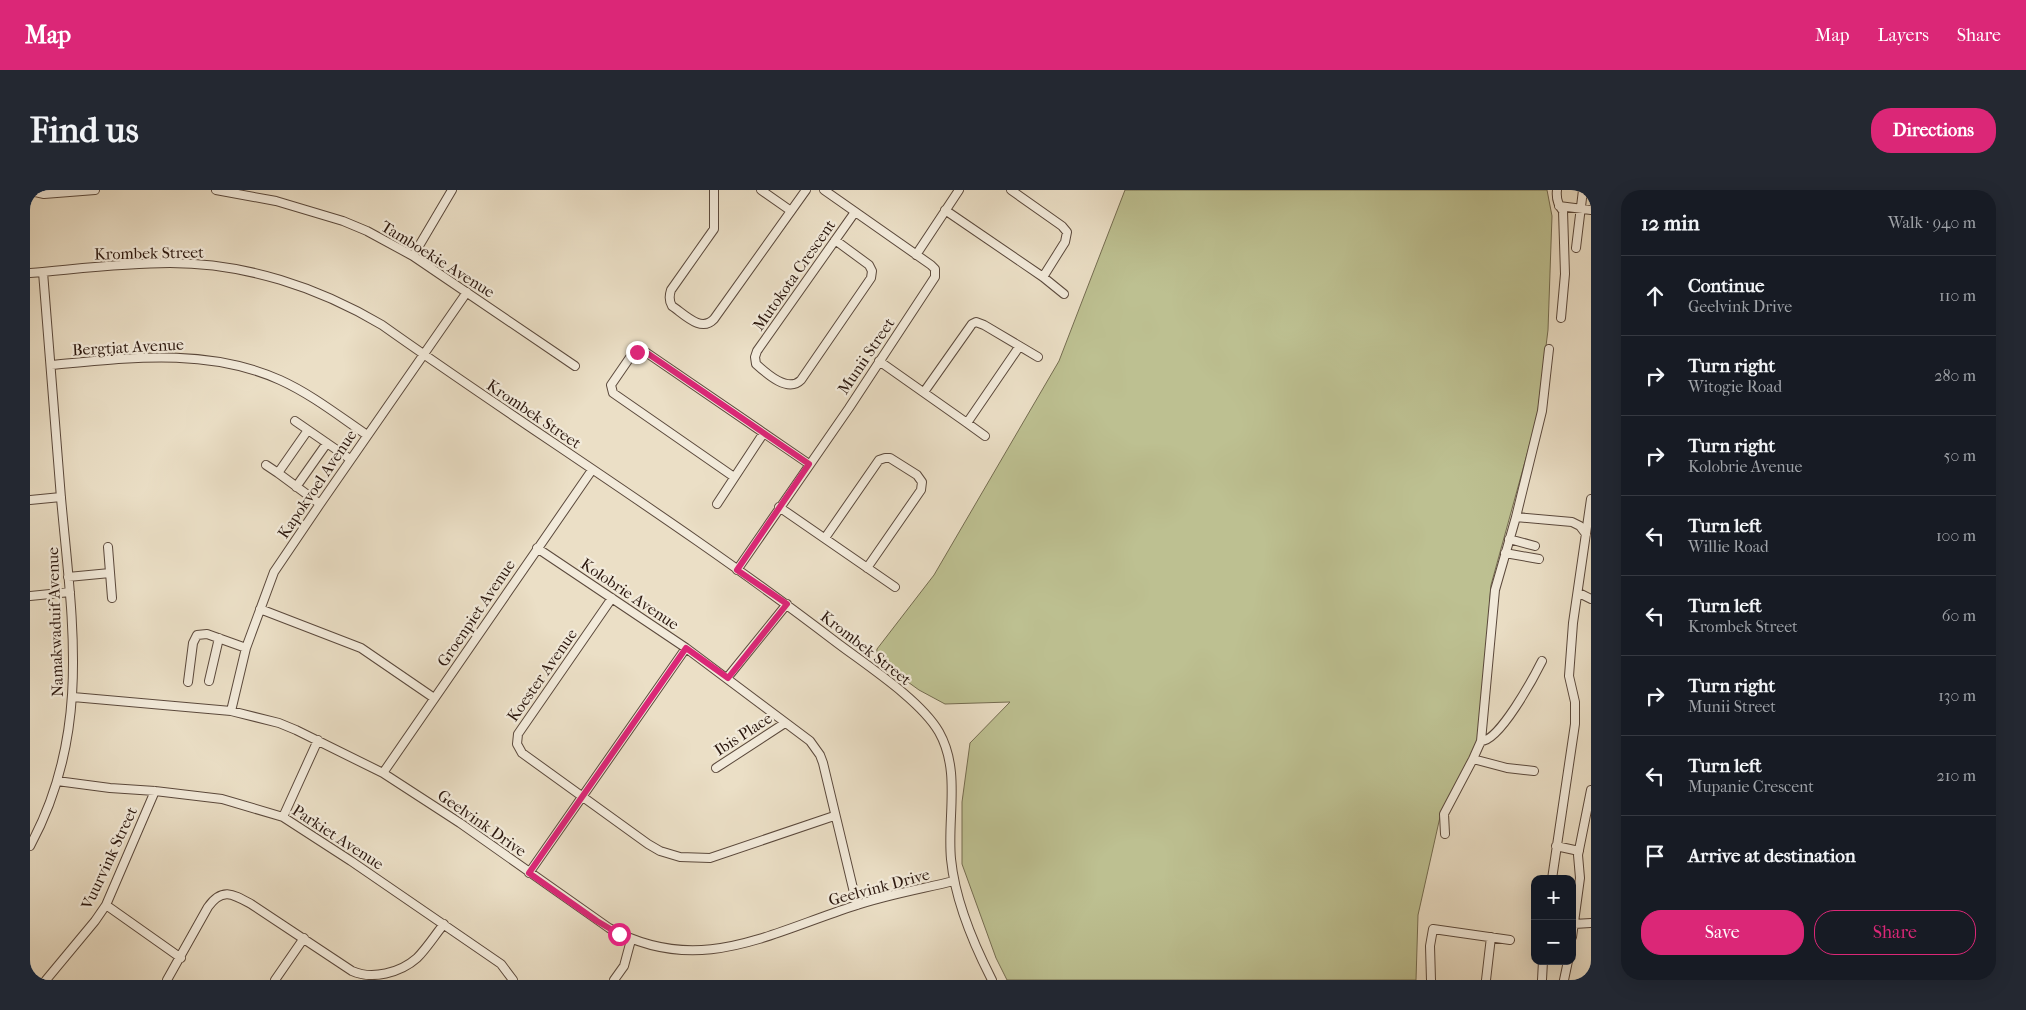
<!DOCTYPE html>
<meta charset="utf-8">
<style>
body{margin:0;font-family:"IM FELL French Canon",serif;background:#242831;color:#f1f3f6}
.controls{position:absolute;right:15px;bottom:15px;display:grid;overflow:hidden;border-radius:10px;box-shadow:0 5px 20px #0002}
.controls button{width:45px;height:45px;display:grid;place-items:center;padding:0;border:0;border-bottom:1px solid #363941;background:#171b24;color:#f1f3f6;font:25px sans-serif}
.stop{position:absolute;width:15px;height:15px;margin:-11px;border:4px solid #db2777;border-radius:50%;background:#fff}
.stop.end{background:#db2777;border-color:#fff;box-shadow:0 1px 5px #0008}
.list{margin:0;padding:0;list-style:none}
h2{display:flex;justify-content:space-between;align-items:center;height:65px;margin:0;padding:0 20px;font-size:21px}
h2 small{font-size:16px;font-weight:400;color:#9ea1a6}
.list li{display:grid;grid-template-columns:32px 1fr auto;gap:15px;align-items:center;box-sizing:border-box;height:80px;padding:0 20px;border-top:1px solid #363941}
.list b{display:block;font-size:19px;white-space:nowrap}
.list p{margin:0;font-size:16px;white-space:nowrap;color:#9ea1a6}
.list em{font-size:16px;font-style:normal;color:#9ea1a6}
.actions{display:flex;gap:10px;padding:15px 20px}
.actions a{flex:1;padding:11px 0;border:1px solid #db2777;border-radius:20px;text-align:center;font-size:18px;color:#db2777}
.actions .main{background:#db2777;color:#fff}
.icon{flex:none;width:28px;height:28px;fill:none;stroke:currentColor;stroke-width:2;stroke-linecap:round;stroke-linejoin:round}
.map{position:relative;flex:none;width:1561px;height:790px;overflow:hidden;border-radius:20px}
header{display:flex;align-items:center;gap:30px;box-sizing:border-box;height:70px;padding:0 25px;background:#db2777;color:#fff}
header strong{font-size:24px}
nav{display:flex;gap:28px;margin-inline-start:auto;font-size:18px}
.intro{display:flex;align-items:center;justify-content:space-between;box-sizing:border-box;height:120px;padding:0 30px}
h1{margin:0;font-size:35px}
.button{padding:12px 22px;border-radius:20px;background:#db2777;color:#fff;font-size:18px;font-weight:700}
main{display:flex;gap:30px;padding:0 30px}
aside{flex:1;background:#171b24;border-radius:20px;box-shadow:0 5px 20px #0002}
.map>svg:first-child{display:block}
</style>
<header>
<strong>Map</strong>
<nav><a>Map</a><a>Layers</a><a>Share</a></nav>
</header>
<div class="intro"><h1>Find us</h1><a class="button">Directions</a></div>
<main>
<div class="map">
<svg width="1561" height="790" viewBox="0 0 1561 790">
<rect width="100%" height="100%" fill="#ebdfc6"/>
<filter id="stains"><feTurbulence type="fractalNoise" baseFrequency=".004" numOctaves="4"/><feColorMatrix values="0 0 0 0 .2 0 0 0 0 .09 0 0 0 0 .02 0 0 0 .5 -.17"/></filter>
<radialGradient id="worn" r=".72"><stop offset=".6" stop-color="#630" stop-opacity="0"/><stop offset="1" stop-color="#630" stop-opacity=".3"/></radialGradient>
<path fill="#bdc091" stroke="#746c50" d="M1095,0H1517L1522,26L1518,140L1507,228L1461,395L1448,569L1410,627L1388,725L1386,790H977L966,768L932,674V612L940,553L980,512L915,514L889,500L846,469L847,459L904,385L1029,171Z"/>
<g fill="none" stroke-linecap="round" stroke-linejoin="round">
<g stroke="#5b493c" stroke-width="10">
<path id="minor" d="M186,0L246,11L313,31L337,41L383,66L545,176
M684,0V39L641,100C639,106 639,111 642,116C654,124 671,143 684,129L776,0
M731,0L761,21
M981,0L1032,36L1037,42L1035,52L1013,87
M1527,0C1526,8 1528,15 1533,21L1535,84L1531,128
M0,1L14,4L65,0
M1529,16L1561,20
M915,20L1013,87L1034,104
M805,50L839,75L842,81L841,88L771,190C758,203 737,184 726,174L725,167L727,161L825,22
M1546,58L1553,0
M886,65L929,0
M383,66L422,0
M0,83C47,79 93,73 140,73C215,73 288,97 352,135C501,241 657,338 802,449C833,473 890,509 909,542C931,581 917,627 921,669C925,710 943,753 962,790
M1519,159L1512,221L1486,327L1542,332L1550,336L1556,344
M849,171L937,233L989,157
M21,175C98,168 177,157 250,190C281,204 309,226 337,245
M894,202L942,134L946,132L954,135L1008,167
M265,231L320,269
M937,233L955,246
M278,240L248,283L290,314
M236,275L248,283
M704,287L583,203L581,195L603,163L611,161L617,163L779,274
M266,297L297,253
M0,310L31,307
M687,314L733,244
M749,317L865,397
M1486,327L1465,400L1451,551C1469,552 1504,487 1512,471
M795,348L849,270L855,268H860L887,285L892,292L891,300L837,378
M1479,349L1505,356
M78,357L82,408
M507,358L656,458L780,551L790,565L793,573L827,715
M1475,363L1509,369
M707,380L819,218L905,87V79L901,75L794,0
M38,387L80,383
M1549,403L1561,409
M0,406L40,402
M582,408L488,544L487,554L492,563L618,654L630,661L650,667L680,668L804,626
M230,419L331,458L404,508
M697,488L757,414
M179,491L189,448
M158,492L163,453L167,445L177,444L216,458
M43,507L201,521L249,533L266,540L353,583L430,633L579,738C668,787 737,744 824,716C856,705 891,699 924,691
M201,521L216,458L244,382L290,314L437,102
M1443,569L1477,578L1504,581
M686,578L755,533
M353,583L562,280
M27,591L80,598L125,601L192,609L253,627L321,671L471,774L483,790
M253,627L288,550
M1415,644L1414,624L1443,569L1451,551
M0,656C62,542 42,430 31,308C25,233 19,157 13,82
M1526,656L1549,661
M499,683L656,458
M1522,689L1545,534V512L1539,486L1543,433L1561,309
M76,715L151,768
M1544,734L1561,733
M1542,747L1550,688L1548,665L1561,600
M16,790L65,731L76,715L125,601
M137,790L178,717C192,697 203,704 221,714L322,781C342,790 370,783 387,768C397,758 405,745 414,734
M245,790L274,748
M584,790L594,776L601,750
M1401,790L1400,756L1403,739L1480,750
M1456,790L1461,747
M1512,790L1513,771
M1534,790L1538,771"/>
</g>
<use href="#minor" stroke="#f2eada" stroke-width="8"/>
</g>
<g fill="none" stroke-linecap="round" stroke-linejoin="round">
<path stroke="#db2777" stroke-width="6" d="M589,744L567,731L499,683L656,458L698,488L757,414L707,380L779,274L617,163L607,162"/>
</g>
<g text-anchor="middle" dominant-baseline="central" stroke-width="4.5" stroke-linejoin="round" paint-order="stroke">
<g font-size="16" fill="#2b170e" stroke="#f2eada">
<text transform="translate(119 63) rotate(-1)">Krombek Street</text>
<text transform="translate(408 69) rotate(32)">Tamboekie Avenue</text>
<text transform="translate(764 85) rotate(-55)">Mutokota Crescent</text>
<text transform="translate(98 157) rotate(-3)">Bergtjat Avenue</text>
<text transform="translate(836 166) rotate(-56)">Munii Street</text>
<text transform="translate(504 224) rotate(34)">Krombek Street</text>
<text transform="translate(287 294) rotate(-56)">Kapokvoel Avenue</text>
<text transform="translate(600 404) rotate(34)">Kolobrie Avenue</text>
<text transform="translate(446 423) rotate(-56)">Groenpiet Avenue</text>
<text transform="translate(25 432) rotate(-92)">Namakwaduif Avenue</text>
<text transform="translate(836 458) rotate(38)">Krombek Street</text>
<text transform="translate(512 485) rotate(-55)">Koester Avenue</text>
<text transform="translate(713 544) rotate(-33)">Ibis Place</text>
<text transform="translate(452 633) rotate(35)">Geelvink Drive</text>
<text transform="translate(308 647) rotate(33)">Parkiet Avenue</text>
<text transform="translate(79 668) rotate(-65)">Vuurvink Street</text>
<text transform="translate(849 697) rotate(-15)">Geelvink Drive</text>
</g>
</g>
<rect width="100%" height="100%" filter="url(#stains)"/>
<rect width="100%" height="100%" fill="url(#worn)"/>
</svg>
<div class="controls">
<button>+</button>
<button>−</button>
</div>
<div class="stop" style="left:589px;top:744px"></div>
<div class="stop end" style="left:607px;top:162px"></div>
</div>
<aside>
<h2>12 min<small>Walk · 940 m</small></h2>
<ul class="list">
<li><svg class="icon" aria-label="ahead" viewBox="0 0 24 24"><path d="M12 20V5M6 11l6-6 6 6"/></svg><div><b>Continue</b><p>Geelvink Drive</p></div><em>110 m</em></li>
<li><svg class="icon" aria-label="right" viewBox="0 0 24 24"><path d="M7 20v-9h11M14 6l5 5-5 5"/></svg><div><b>Turn right</b><p>Witogie Road</p></div><em>280 m</em></li>
<li><svg class="icon" aria-label="right" viewBox="0 0 24 24"><path d="M7 20v-9h11M14 6l5 5-5 5"/></svg><div><b>Turn right</b><p>Kolobrie Avenue</p></div><em>50 m</em></li>
<li><svg class="icon" aria-label="left" viewBox="0 0 24 24"><path d="M17 20v-9H6M10 6l-5 5 5 5"/></svg><div><b>Turn left</b><p>Willie Road</p></div><em>100 m</em></li>
<li><svg class="icon" aria-label="left" viewBox="0 0 24 24"><path d="M17 20v-9H6M10 6l-5 5 5 5"/></svg><div><b>Turn left</b><p>Krombek Street</p></div><em>60 m</em></li>
<li><svg class="icon" aria-label="right" viewBox="0 0 24 24"><path d="M7 20v-9h11M14 6l5 5-5 5"/></svg><div><b>Turn right</b><p>Munii Street</p></div><em>130 m</em></li>
<li><svg class="icon" aria-label="left" viewBox="0 0 24 24"><path d="M17 20v-9H6M10 6l-5 5 5 5"/></svg><div><b>Turn left</b><p>Mupanie Crescent</p></div><em>210 m</em></li>
<li><svg class="icon" aria-label="arrive" viewBox="0 0 24 24"><path d="M6 21V4h12l-3 4 3 4H6"/></svg><div><b>Arrive at destination</b></div></li>
</ul>
<div class="actions"><a class="main">Save</a><a>Share</a></div>
</aside>
</main>
